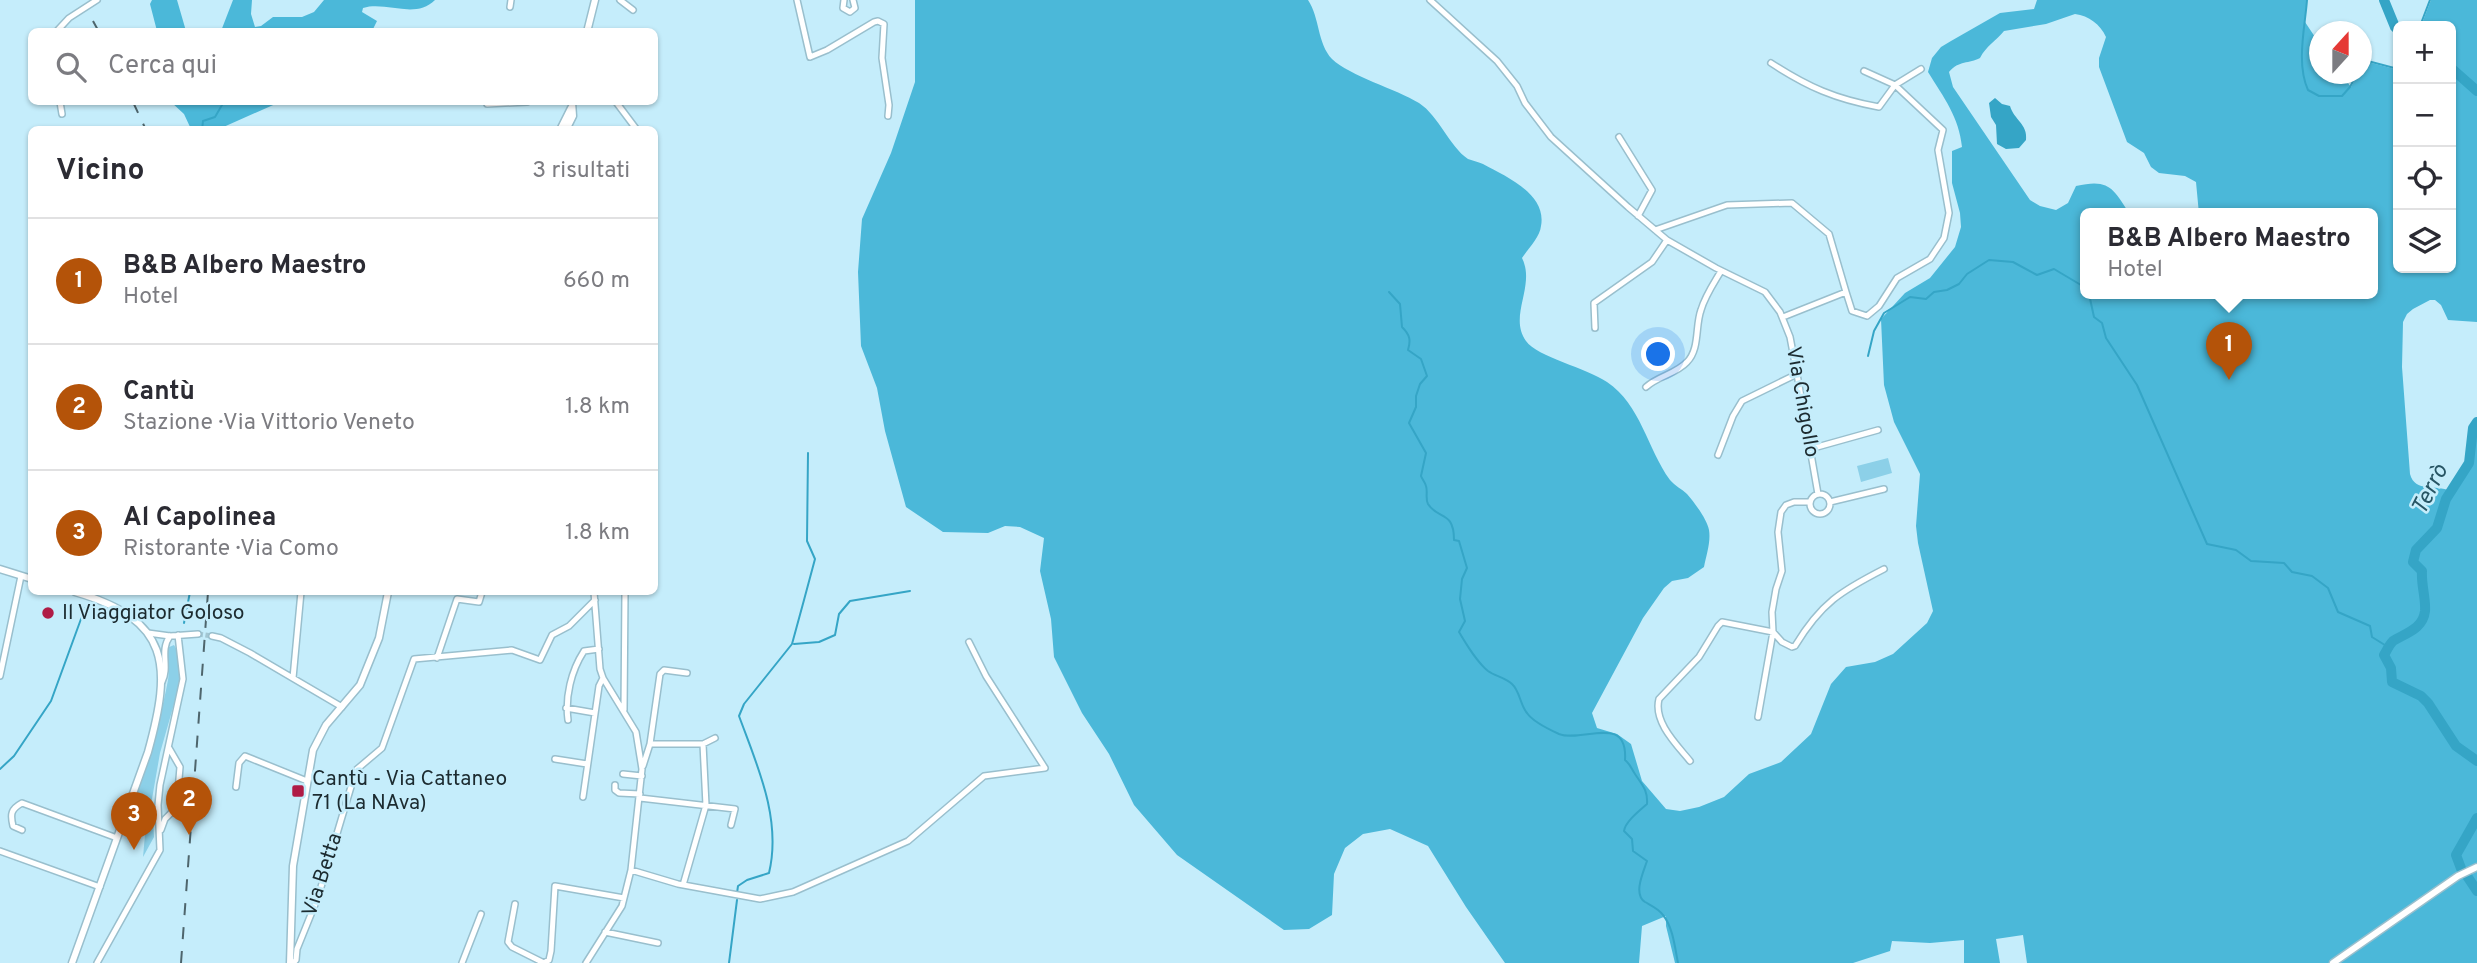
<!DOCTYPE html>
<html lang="it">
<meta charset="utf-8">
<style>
body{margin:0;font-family:Overpass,sans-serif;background:#f2f2f3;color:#2b2b33}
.controls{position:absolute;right:21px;top:21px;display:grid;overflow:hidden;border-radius:10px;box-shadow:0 2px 5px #0004}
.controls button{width:63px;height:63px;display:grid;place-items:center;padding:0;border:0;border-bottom:2px solid #e1e1e2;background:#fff;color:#2b2b33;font:35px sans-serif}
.compass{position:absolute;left:2309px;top:21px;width:63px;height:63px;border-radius:50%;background:#fff;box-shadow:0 2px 5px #0004;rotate:21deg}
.you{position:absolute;left:1659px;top:355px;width:24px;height:24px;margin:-18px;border:5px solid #fff;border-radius:50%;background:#1a73e8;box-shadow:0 0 0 10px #1a73e833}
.badge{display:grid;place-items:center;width:46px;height:46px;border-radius:50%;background:#b45309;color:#fff;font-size:23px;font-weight:700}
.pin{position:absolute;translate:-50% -58px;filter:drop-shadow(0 2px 4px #0008)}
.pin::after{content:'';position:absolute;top:37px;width:24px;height:21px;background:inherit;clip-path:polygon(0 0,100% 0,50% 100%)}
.popup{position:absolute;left:2080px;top:208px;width:298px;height:91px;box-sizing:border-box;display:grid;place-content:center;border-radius:10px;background:#fff;filter:drop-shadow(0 2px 5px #0005);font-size:23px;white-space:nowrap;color:#7c7c81}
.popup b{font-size:26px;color:#2b2b33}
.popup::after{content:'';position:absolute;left:50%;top:100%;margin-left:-14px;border:14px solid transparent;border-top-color:#fff}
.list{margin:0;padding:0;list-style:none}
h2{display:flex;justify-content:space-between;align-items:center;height:91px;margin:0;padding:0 28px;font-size:30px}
h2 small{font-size:23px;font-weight:400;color:#7c7c81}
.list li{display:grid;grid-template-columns:46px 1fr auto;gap:21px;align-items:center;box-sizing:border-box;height:126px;padding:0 28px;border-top:2px solid #e1e1e2}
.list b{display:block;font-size:26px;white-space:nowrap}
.list p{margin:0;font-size:23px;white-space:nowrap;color:#7c7c81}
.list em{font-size:23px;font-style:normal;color:#7c7c81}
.icon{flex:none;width:38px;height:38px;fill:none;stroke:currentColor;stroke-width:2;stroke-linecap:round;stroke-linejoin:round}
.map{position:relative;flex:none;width:2477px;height:963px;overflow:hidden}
.search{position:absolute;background:#fff;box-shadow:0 2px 5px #0004;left:28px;top:28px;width:630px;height:77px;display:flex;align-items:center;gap:18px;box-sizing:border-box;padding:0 24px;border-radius:10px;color:#7c7c81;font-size:26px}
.panel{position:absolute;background:#fff;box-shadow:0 2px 5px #0004;left:28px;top:126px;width:630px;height:469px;border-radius:10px}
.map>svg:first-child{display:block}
</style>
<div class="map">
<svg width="2477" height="963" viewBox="0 0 2477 963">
<rect width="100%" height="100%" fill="#c5edfb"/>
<path fill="#8cd0e8" d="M1888,458L1892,473L1861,482L1857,466Z
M174,645L177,650L180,673L178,690L160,753L152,799L154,837L143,857L146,824L129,817C144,771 159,728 168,680C170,669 165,659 167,648Z"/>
<path fill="#4bb8d9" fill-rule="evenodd" d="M152,0H177L186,31H157L150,4Z
M233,0H252L251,14L255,27L261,26L273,17H302L314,12L324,0H435C415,20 387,1 363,8L362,12L377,21L372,31H221Z
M915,0H1308C1320,18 1317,43 1332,59C1350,76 1396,89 1419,103C1439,116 1449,146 1468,159C1473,161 1479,162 1483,164C1507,177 1547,194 1541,226C1540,237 1528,249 1522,258C1536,286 1508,316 1526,341C1537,357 1587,368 1607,382C1641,405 1647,448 1670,480C1675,486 1682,489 1687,494C1694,502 1707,519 1709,530C1711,542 1706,556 1704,567L1688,578L1672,581L1664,588L1643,618L1592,713L1597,728L1617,734L1631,744L1642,781L1666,809L1680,811L1699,807L1724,797L1749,774L1781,762L1811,734L1831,684L1846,667L1875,662L1893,654L1927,623L1933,611L1918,543L1916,526L1920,474L1894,422L1884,385L1881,319L1905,293L1930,278L1955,247L1961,227L1960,213L1952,183V151L1962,147C1959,117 1944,98 1928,72L1932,58L1941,47L1951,41L2000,13L2034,9L2037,0H2307L2305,22L2319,43L2320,74H2341L2351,87L2358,74H2362L2364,61L2398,70V268H2451V26H2421L2431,0H2477V322L2448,320L2441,305L2435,300H2430L2413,309L2407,314L2403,322L2402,367L2410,474C2415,493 2436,484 2450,491L2469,463L2473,428L2477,421V963H2027L2023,935L1996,939L2000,963H1964V940L1930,943L1892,941L1890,951L1853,963H1675L1666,926V916L1642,926L1639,963H1505L1466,907L1428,846L1390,829L1363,834L1345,848L1334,874L1332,915L1309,929L1284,930L1177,855L1134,805L1109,754L1082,713L1054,657L1051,619L1040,571L1044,538L1020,527L1005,526L988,533L943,532L906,507L885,431L877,388L861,346L858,272L862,219L891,153L915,82ZM2075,14C2089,16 2100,24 2106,37L2099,58V67L2127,142L2144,153L2151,167L2159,173L2185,176L2196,182L2199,214H2372V294H2086V214H2130C2113,189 2110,178 2076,186L2068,203L2056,210L2040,206L2030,200L1953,87L1949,72C1959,60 1969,64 1980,58C1986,46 1996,41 2004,31L2046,24Z
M171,102H280L219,129H191L184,114Z"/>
<path fill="#35a5c6" d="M1995,98L2002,104L2010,106C2014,120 2028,124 2026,140L2019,148L2006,149L1997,144L1996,125L1991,117L1989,103Z"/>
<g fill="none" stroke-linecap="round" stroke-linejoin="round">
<path stroke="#35a5c6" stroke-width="2" d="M2307,0C2305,27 2296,64 2308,90L2319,96H2342L2350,87L2357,74
M2420,26L2430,0
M2362,64L2364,60L2398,69
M2451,76L2460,75
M202,130L203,121L215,117L222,105L221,102
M1389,292L1400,304L1402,327C1410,335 1411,340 1408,350L1421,359L1427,376L1420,384L1416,396V407L1409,423L1426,453L1421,476C1422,479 1425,482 1426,486C1428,492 1425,498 1428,504C1438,520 1454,510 1454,540L1459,541L1467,568L1462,579L1460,599L1465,621L1459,632C1467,645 1476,661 1488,671C1495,676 1506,678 1512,684C1520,691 1520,705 1527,713C1533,722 1548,729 1559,734C1582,743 1628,713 1625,760C1631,765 1631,768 1635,774C1642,785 1648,790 1647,804C1639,811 1625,822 1624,831L1632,839L1633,851L1647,861C1643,873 1633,894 1645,902C1652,906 1659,909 1663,915C1673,927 1675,948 1678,963
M2089,294L2094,317L2102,323L2106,338L2137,385L2207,544L2236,550L2251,561L2284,563L2292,572L2312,576L2328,588L2338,612L2370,626L2372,637L2388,647
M1868,356L1874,331L1884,313L1910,297L1926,299L1934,292L1947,290L1959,284L1967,274L1989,260L2013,262L2037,275L2054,269L2086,288
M184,623L190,592
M794,644L819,642L835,635L839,614L850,601L910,591
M0,769L14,756L51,701L85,608
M737,893L738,886L747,880L769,873C782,819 757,765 739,716L744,704L792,644L804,600L815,559L807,541L808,453
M729,963L737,900"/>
<path stroke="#35a5c6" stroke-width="10" d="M2384,0L2395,27L2398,30
M2451,68L2477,91
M2477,422L2473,428L2469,463L2446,499L2437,528L2416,550L2413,562L2422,571C2421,585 2426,598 2425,611C2423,629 2406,633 2393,641C2389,645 2387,650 2384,655L2391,668L2392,682L2421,696L2428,703L2456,746L2477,761
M2462,871L2456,855L2477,818
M2467,876L2477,891"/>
<path stroke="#a3c6d2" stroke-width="5" stroke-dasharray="5 2.5" stroke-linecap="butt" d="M198,634L212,636"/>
<g stroke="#99bfcd" stroke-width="8">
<path id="minor" d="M620,0L633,10
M797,0L810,57L827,50L874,22L878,21L884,24L882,58L889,105L888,116
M844,0L843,8L850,12L855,8L853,0
M1430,0L1497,61L1517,86L1525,103L1551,137L1628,207L1667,240L1716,268L1765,292L1780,312L1790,337L1797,374L1818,494
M510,7L511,0
M56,32L69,18L97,0
M1771,63C1808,87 1835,99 1879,107L1895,85L1943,130L1938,150L1949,213L1944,238L1930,259L1897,278L1879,306L1867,316L1852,311L1846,292
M1864,71L1895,85L1921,69
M60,102L62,114
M616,102L637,130
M487,104L527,102
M1619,137L1652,190L1638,216
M1655,230L1727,205L1792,203L1829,234L1846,292L1783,317
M1595,328L1594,303L1652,262L1667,240
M1646,387C1658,376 1676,374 1687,362C1700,349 1695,326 1701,310C1705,296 1714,283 1721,271
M1810,449L1878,430
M1718,455L1733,416L1742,401L1797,374
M1810 504a10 10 0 1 1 20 0a10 10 0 1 1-20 0Z
M1830,502L1884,489
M148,633L170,636L198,634
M212,636L221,638L250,653L342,707
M437,658L457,599L479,602L482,592
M0,676L21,576
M293,678L301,592
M162,682C170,666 159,651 170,636
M566,708L595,713
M624,710L625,592
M1758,717L1773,632L1772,612L1776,589L1782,571L1778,532L1781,512L1786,505L1794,502H1810
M568,720C565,697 571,671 584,651L599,649
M650,744H703L706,805L683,885
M703,744L715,738
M555,759L587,764
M1690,761C1677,745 1653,722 1659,699L1699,657L1718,626L1722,622L1773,632L1782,642L1792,647L1795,646C1821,603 1841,591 1884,569
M643,766L650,744L660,674L664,670L687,673
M623,774L642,776
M615,785V790L619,793L640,794
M236,787L239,763L245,756L307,781
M583,797L599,686L603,678
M640,798L735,809L731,825
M22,830L13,826C10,814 11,809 22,803L117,838
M161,830L165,819L174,810L177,803L180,767L169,748
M0,851L100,887
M631,870L678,884L760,899L793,892L908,841L984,776L1045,768L986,676L969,642
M515,904L508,942L512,947L544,963
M605,932L658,943
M97,963L160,850L158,805L160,785L183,679L178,635
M293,963L296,960L297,949L318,897L356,770L382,748L414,659L512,650L540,660L552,635L569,626L595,600
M462,963L481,914
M544,963L549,960L551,951L555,886L624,898
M586,963L622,906L631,870L642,769L636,732L603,678L600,669L594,592"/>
</g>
<g stroke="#99bfcd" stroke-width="9">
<path id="tertiary" d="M587,32L595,0
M560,130L571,108
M566,130L573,116L572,102
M0,569L32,579
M72,963L148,752C172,665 171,620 75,592
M290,963L293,866L313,750L326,725L360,685L379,638L388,592
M2333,963L2458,876L2477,867"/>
</g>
<use href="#minor" stroke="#fff" stroke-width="5"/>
<use href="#tertiary" stroke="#fff" stroke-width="6"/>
<path stroke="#4e656c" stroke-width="2" stroke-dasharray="12 12" stroke-linecap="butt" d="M93,21L99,32
M133,102L146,130
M181,963L208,592"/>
</g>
<g fill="#af1c46" stroke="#c5edfb" stroke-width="2.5">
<circle cx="48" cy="613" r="7"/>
<rect x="291" y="784" width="14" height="14" rx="3.5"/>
</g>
<g text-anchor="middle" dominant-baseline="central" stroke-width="5" stroke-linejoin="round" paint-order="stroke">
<g font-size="21" fill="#1c2b30" stroke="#c5edfb">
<text transform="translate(1802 402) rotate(80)">Via Chigollo</text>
<text transform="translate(323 875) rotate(-72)">Via Betta</text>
</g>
<g font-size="21" fill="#1c2b30" stroke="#c5edfb" text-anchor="start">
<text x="62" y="613">Il Viaggiator Goloso</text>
<text x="312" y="779">Cantù - Via Cattaneo<tspan x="312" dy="24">71 (La NAva)</tspan></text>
</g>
<g font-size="23" font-style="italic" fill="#275564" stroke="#c5edfb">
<text transform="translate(2431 490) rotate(-63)">Terrò</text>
</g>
</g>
</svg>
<div class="controls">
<button>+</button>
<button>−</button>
<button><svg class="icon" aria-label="locate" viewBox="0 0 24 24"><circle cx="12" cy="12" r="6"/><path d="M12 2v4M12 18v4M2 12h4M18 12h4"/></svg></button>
<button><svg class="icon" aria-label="layers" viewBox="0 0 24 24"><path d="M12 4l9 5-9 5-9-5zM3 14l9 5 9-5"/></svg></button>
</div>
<svg class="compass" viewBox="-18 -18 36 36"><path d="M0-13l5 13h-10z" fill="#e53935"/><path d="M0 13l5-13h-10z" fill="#7c7c81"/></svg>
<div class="you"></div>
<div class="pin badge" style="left:2229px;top:380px">1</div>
<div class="popup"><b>B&amp;B Albero Maestro</b>Hotel</div>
<div class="pin badge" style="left:189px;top:835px">2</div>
<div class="pin badge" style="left:134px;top:850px">3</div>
<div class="search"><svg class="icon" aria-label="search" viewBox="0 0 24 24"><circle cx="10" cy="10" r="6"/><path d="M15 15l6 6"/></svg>Cerca qui</div>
<section class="panel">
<h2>Vicino<small>3 risultati</small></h2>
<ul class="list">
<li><span class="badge">1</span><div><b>B&amp;B Albero Maestro</b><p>Hotel</p></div><em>660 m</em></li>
<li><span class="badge">2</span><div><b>Cantù</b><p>Stazione · Via Vittorio Veneto</p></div><em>1.8 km</em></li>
<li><span class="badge">3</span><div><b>Al Capolinea</b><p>Ristorante · Via Como</p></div><em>1.8 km</em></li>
</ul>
</section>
</div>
